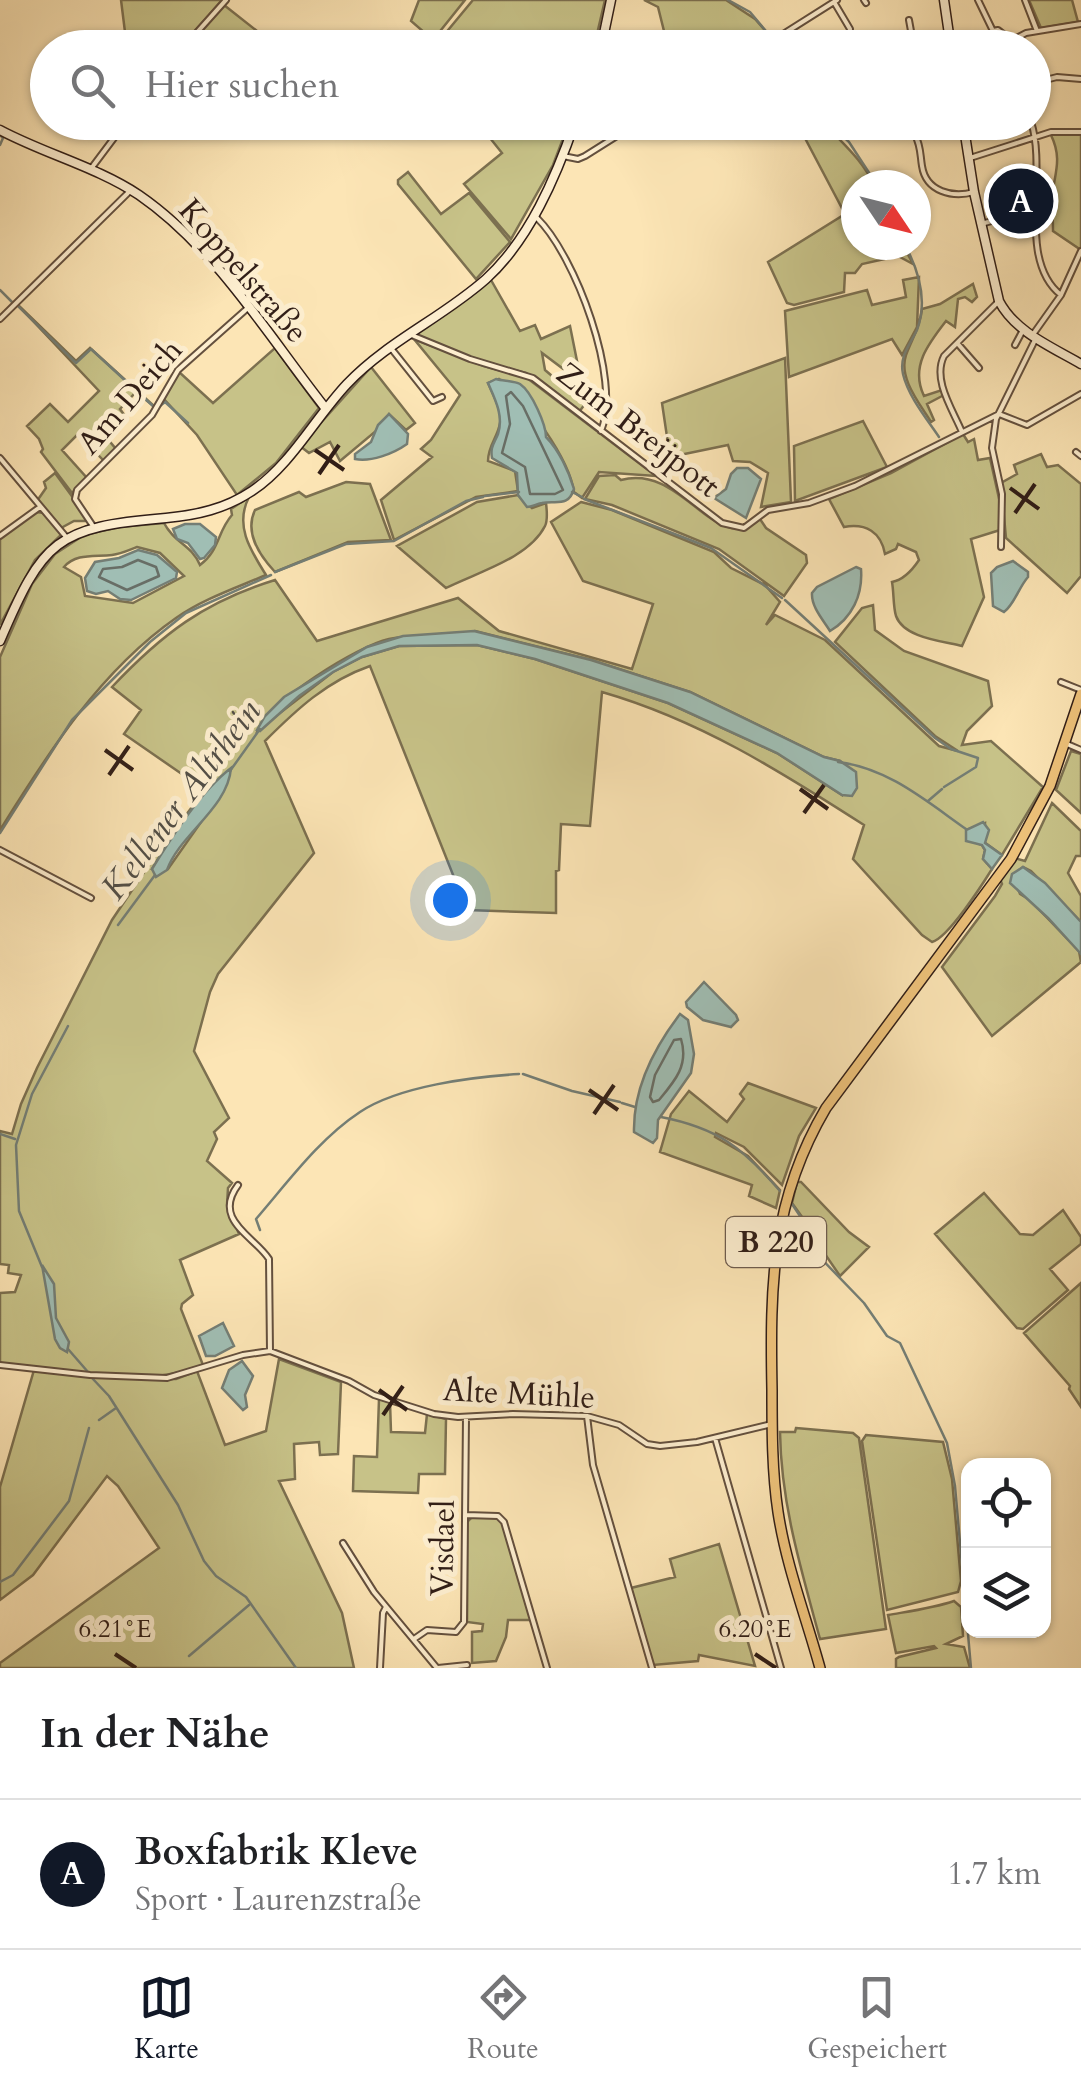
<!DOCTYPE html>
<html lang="de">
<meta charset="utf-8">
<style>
body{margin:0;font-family:Cardo,serif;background:#f2f2f2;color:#202124}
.controls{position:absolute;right:30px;bottom:30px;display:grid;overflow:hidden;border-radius:20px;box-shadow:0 2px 8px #0004}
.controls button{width:90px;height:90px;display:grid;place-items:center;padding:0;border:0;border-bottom:2px solid #e0e0e0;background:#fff;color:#202124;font:50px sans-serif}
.compass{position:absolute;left:841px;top:170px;width:90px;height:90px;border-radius:50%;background:#fff;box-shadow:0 2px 8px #0004;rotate:125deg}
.you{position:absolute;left:450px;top:900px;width:35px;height:35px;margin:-25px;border:8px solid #fff;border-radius:50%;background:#1a73e8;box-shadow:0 0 0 15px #1a73e833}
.badge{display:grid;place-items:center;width:65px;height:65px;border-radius:50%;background:#111827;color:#fff;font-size:32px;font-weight:700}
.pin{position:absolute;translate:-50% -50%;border:5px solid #fff;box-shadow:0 2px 10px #0006}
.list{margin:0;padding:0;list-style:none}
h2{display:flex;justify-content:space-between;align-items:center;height:130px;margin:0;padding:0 40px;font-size:42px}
h2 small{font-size:32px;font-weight:400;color:#757577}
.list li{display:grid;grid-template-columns:65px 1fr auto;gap:30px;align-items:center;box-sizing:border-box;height:150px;padding:0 40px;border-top:2px solid #e0e0e0}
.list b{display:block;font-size:38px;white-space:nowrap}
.list p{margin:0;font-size:32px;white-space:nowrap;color:#757577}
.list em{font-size:32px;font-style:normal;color:#757577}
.icon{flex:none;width:55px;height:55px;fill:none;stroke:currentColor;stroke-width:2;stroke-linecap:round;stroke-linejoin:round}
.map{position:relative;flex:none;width:1081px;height:1668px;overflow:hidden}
.search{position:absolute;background:#fff;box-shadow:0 2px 8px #0004;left:30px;right:30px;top:30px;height:110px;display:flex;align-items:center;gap:25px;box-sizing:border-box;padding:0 35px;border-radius:55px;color:#757577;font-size:38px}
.sheet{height:280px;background:#fff}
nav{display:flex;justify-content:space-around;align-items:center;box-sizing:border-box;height:140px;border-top:2px solid #e0e0e0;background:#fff;font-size:28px;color:#757577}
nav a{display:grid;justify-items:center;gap:5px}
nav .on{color:#111827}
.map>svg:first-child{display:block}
</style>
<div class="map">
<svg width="1081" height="1668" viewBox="0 0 1081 1668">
<rect width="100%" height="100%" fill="#fce5b5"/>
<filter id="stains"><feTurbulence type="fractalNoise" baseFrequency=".002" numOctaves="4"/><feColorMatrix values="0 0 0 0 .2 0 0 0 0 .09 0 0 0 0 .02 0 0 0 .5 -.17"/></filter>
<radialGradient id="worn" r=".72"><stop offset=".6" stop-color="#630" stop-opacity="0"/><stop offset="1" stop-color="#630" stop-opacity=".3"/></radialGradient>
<path fill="#c7c288" stroke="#7c7050" stroke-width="2.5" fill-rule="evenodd" d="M121,0H221V1L181,47L127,48Z
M419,0H465L433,40L411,21Z
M473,0H605L594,47H447L444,35Z
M644,0H726L755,19L771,37L756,47H668L658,7Z
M1029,0H1072L1078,22L1041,28Z
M224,5L276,46V48L202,47L191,39Z
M478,123H569L553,165L511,239L464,184L502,153Z
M797,123H824C843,144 862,159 874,185H856V245H903L913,264L898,256L862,264L855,273H845L844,292L794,305L787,303L768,262L845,214Z
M1062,133H1081V250L1053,231C1053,220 1052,209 1052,198C1054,174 1063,160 1051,135Z
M408,172L441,214L469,193L510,242L476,279L398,184V180Z
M919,277L917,327L902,355L892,339L789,377L785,311L867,290L872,305L906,297L903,280Z
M491,280L520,331L535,325L541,339L570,326L579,371L570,374L542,353L545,370L585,404L579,412L526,373L471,359L417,335L416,331Z
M973,284L977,297L972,302L965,297L958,299L955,327L946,321C928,344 910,367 924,396L942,390L944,395L927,404L934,420L931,422C920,404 898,378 906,355C912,339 920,327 922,309L940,304Z
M17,304L76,361L90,348L155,407L136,392L120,409L125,416L106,437L116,449L104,461L78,434L62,450L87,478L72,493L41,452L43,449L39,439L27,426L50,404L68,422L99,391Z
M414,339L484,366L527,378L656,476L599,472L582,498L574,492C569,458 527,400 499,379L488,383C493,395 502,410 500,423C498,437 488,445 488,461L515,471L518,491L476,497L394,540L381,500L432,457L421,449L431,440L460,395Z
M275,348L319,408L276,463L237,495L197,435L163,398L178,371L213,403Z
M785,358L791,502L761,507L768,473L750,462L733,461L728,445L670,457L662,403Z
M371,367L415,423L406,430L389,414L376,431L340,461L330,442L309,453L300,446Z
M863,421L887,467L795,501L794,446Z
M963,434L968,442L974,439L978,460L990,458L1000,503V530L971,539L984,597L962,646C942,641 904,638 896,616C893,606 894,593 892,582C903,580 913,569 919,560L916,552L898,544L896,549L885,554C881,532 866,523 844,527L829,499L891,473Z
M1041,454L1047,467L1058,465L1081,484V576L1067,593L1006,538L1001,483L1017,474L1014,465Z
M55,473L90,521H74L61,528L37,501L46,488L44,482Z
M615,475L621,480C683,463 714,558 760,519L766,528L806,555L807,563L784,596L719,549L612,505L585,499L599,476Z
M346,482L370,484L391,540L348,542L275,572C259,555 244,533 255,510L299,492L306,497Z
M518,495L532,508L546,503C547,511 548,520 545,526C529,558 478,572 446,588L397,546L477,502Z
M249,497C234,526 251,551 266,575C236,588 203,599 176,618C100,671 48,753 0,830V657L32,584L55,554L84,535L119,527L164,523C175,544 191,544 200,565C220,550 217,532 232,515L231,509ZM137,547L160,553L184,576L133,603L85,596L81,577L64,567C76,553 94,557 112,555C121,554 129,550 137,547Z
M581,502L612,510L714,552L731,568L765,585L780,602L766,625L775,615L825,640L939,746L958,751L935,736L835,642L862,608L873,605L875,630L904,651L988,681L992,706L967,731L962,745L991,741L1043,787L1002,855L984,842L985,823L969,829L974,842L982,845L985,850L983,859L992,869C982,885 948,938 932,942L922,935L853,859L864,825C780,771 699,720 602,692L590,826L561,824L559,870L556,871V913L467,910L370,666C327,681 297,709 265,741L314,853L218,974L210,992L194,1051L229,1118L214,1132L217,1139L207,1161L232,1183L228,1188L227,1205L239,1234L180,1260L193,1295L182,1304L181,1309L203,1365C142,1390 64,1371 0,1365V1293L15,1292L21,1275L8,1273L9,1265L0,1264V1131L12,1134L21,1104L37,1068L112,920L157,853L205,790L124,734L141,710L112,687C162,634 204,602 275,580L317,641L458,598L499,631L632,669L653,604L583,581L551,522ZM475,631L591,660L690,692L824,757L840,761L847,768L842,795L777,753L668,703L535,659L477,645L399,646L362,657L333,672L258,730C270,701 357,646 389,639C417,633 447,639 475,631ZM231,769L218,798L168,869L161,872L152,869C167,843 207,785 231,769Z
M36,512L44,513L62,534L35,560L0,625V538Z
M1071,751L1081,754V813L1056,790Z
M1052,803L1081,831V856H1076L1068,873L1081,896V922L1031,871L1023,867L1013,875L1020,894L1030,900L1079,951L1081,962L992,1036L942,967L995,896L1002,884L1000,879L1014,858L1025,861Z
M748,1083L816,1108L799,1136L782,1185L744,1147L716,1133L715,1137L748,1156L780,1190L776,1208L749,1196L752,1185L660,1152L671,1114L689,1091L727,1122L744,1099L740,1094Z
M797,1182H801L849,1232L869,1247L840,1276L825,1254L811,1242L805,1221L792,1203Z
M984,1193L1020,1234L1033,1235L1063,1210L1081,1237V1244L1050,1269L1068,1290L1023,1329L1017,1328L935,1234Z
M1081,1283V1407L1069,1389L1070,1386L1024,1333Z
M279,1359L341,1382L338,1454L320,1455L319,1442L294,1444L295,1479L279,1481L342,1613L354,1668H0V1663L159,1548L118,1486L107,1476L33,1575L0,1600V1487L34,1370L164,1379H176L197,1371L225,1445L266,1431Z
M379,1399L390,1402L391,1432L425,1433L427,1414L446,1419L445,1474H419L418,1493L353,1491L354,1456L377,1457Z
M796,1428L853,1433L859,1438L886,1629L820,1639C801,1569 781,1504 780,1432H795Z
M866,1435L943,1442L952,1479L961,1581L958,1592L887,1610L862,1441Z
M472,1517L497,1518L504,1523L531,1620H508L506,1637L496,1661L472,1663V1632L482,1631L483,1624L467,1622V1522Z
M719,1544L755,1666L699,1655L698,1661L653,1665L631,1588L675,1577L670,1559Z
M954,1601L961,1607L963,1636L946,1644L964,1647L970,1668H896V1659L899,1657L936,1648L934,1646L896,1653L888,1615C911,1611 934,1608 954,1601Z"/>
<path fill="#a0beb4" stroke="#747e75" stroke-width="2.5" d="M496,379C503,381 514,381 520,384C532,392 546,425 546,437C559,450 569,472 574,489C568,508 556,500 542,503C536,504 532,507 527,507L518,495L517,473L492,458C490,447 494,444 498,434C504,416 495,399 488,383Z
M389,414L408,434L407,444C393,454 371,462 355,459V454L371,442L378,425Z
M737,468H748L761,479L746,518L714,498L726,489L731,474Z
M185,524H200L216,537L215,545L204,558L200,559L188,543L177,539L173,529Z
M138,550L157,555L177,572L176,578L131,600L120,599L108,591L96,594L87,591L85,578L95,562L119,558Z
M1013,561L1028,572V577C1019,587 1014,605 1004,612L993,606L991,573L997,567Z
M856,567L861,569C863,595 852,618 830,631C824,621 811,607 812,593L817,587Z
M474,631L591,660L690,692L824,757L840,761L856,772L857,788L852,796L842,795L777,753L668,703L535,659L477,645L399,646L362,657L333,672L299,696L260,731L257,730L265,716L284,697L367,647L403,636Z
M231,768C228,808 179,835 167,870L156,877L152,869C173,835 200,792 231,768Z
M983,822L989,830L985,843L1002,855L992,869L983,859L985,850L982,845L966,841V830Z
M1023,867L1045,883L1081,922V954L1048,918L1010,883L1012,874Z
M704,982L736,1015L738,1020L731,1027L703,1020L687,1007L686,1002Z
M680,1014L688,1020L694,1054L691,1073L658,1120L657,1138L653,1143L634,1132C633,1089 654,1048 680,1014Z
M42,1265L54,1284L56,1318L69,1342L67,1352L60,1348L55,1339Z
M223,1323L234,1346L215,1356H206L199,1336Z
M242,1361L253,1376L245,1395L247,1407L243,1410L222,1388L229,1370Z"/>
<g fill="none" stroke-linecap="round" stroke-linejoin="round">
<path stroke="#686e66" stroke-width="2.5" d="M511,392L523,406L563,490L555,494H530L525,467L502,453L510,424L506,396Z
M138,560L156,567L159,576L127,590L99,577L103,569L122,567Z
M681,1039C689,1065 675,1081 659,1100L653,1102L650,1097L655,1075L674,1040Z"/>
<path stroke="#747e75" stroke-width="2.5" d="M728,0L750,12L780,48
M828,122L849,142L877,185
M0,135L3,138L0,145
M905,245C919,271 928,301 917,330C910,345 899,356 903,374C908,396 927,419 939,437
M0,290L13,303
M17,305L76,363L91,349L154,407
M160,406L165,402L188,423
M572,492L582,497
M485,496L519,492
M584,499L711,548L782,598
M275,572L346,544L394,541L466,501L483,497
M785,600L935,738L951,749L978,758L976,767L944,787
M838,762C888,768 926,801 966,829
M230,771L260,729
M928,801L942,789
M0,833L72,720L150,642L186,613L271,575
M118,925L155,875
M523,1074L572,1091L620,1102
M622,1103L635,1107
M661,1117C718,1128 743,1148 780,1191
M0,1134L15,1139
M792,1204L802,1219L810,1247L864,1303L887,1336L900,1343L947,1443L955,1486L971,1668
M260,1230L256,1219C288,1182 319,1139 360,1112C399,1086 472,1077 519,1074
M42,1267L19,1211L16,1145L32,1094L68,1026
M68,1349L88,1372
M92,1378L109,1396L178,1505L204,1561L216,1576L246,1597L296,1668
M99,1420L116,1408
M0,1582L13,1575L69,1501L89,1428
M189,1656L249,1605"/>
<g stroke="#64503e" stroke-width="8">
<path id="street" d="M864,0L866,3
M978,0L993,31L998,30L1011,40
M1025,0L1037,31
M834,2L850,29L849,41L860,48
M909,20L913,42
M183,48L226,0
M761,48L837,0
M872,48L881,37L913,42L950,39
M998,48L1026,33L1081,24
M1034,83L1057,77L1081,79
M885,122L915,135C921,146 920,154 922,166C926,192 953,198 974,192
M1031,122C1048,172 1016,260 1061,295
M563,156L578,159L585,156L639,122
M970,158L1051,132H1081
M90,170L126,122
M537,218C575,255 622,380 601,431
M981,224L1006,217L1035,215
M0,319L131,190
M1034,333L1061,295L1081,251
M409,334L470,359L533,378L722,523L744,528L768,510L809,503L855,486L999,414
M958,344L979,368
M1015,345L1023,330
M390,347L433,401L442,397
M999,414L1027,425L1081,394
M962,432C953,410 932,380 944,356L999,301
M1076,452L1081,456
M0,458L67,538
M93,526L75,499L77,490L152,415L178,370L250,306
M0,536L40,507
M1001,547L1002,494L992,448L996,419L1036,338
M1061,682L1081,690
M1067,744L1081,750
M0,850L91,898
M238,1185C212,1220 254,1236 269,1259L270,1351
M0,1365L90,1375L167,1378L243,1355L270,1351L349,1381L374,1395L434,1414L458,1417L513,1414L587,1416L619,1425L647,1444L660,1446L697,1442L772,1424
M587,1416L593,1465L652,1668
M715,1438L781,1668
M466,1515L498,1516L504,1522L547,1668
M343,1543L374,1592L437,1668
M414,1639L427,1630L456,1632L464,1622L466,1417
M380,1668L383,1613L386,1607
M438,1668L467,1665"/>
</g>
<g stroke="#311e17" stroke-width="11">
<path id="secondary" d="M944,0L951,48
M601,48L611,0
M963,122L974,192L999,301C1015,332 1052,347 1081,364
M0,130C45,154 97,167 139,195C216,248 269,337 326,409
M0,641C43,540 56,527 166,518C197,515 225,509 252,491C291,465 315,418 347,384C388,341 442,318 486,279C529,240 556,177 575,122"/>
</g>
<g stroke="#311e17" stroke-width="12">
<path id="primary" d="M820,1668C806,1617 786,1565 778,1512C772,1472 772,1430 772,1390C770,1285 771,1201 826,1108L1011,859L1050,786L1081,694"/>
</g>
<use href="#street" stroke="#fdeecf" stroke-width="4"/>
<use href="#secondary" stroke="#fdeecf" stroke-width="8"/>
<use href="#primary" stroke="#eec27a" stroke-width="9"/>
</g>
<path fill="none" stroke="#311e17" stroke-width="4" d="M315,450L344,470M319,474L339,445M1010,488L1039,509M1015,513L1035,484M105,750L133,770M109,775L129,746M800,789L828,809M804,813L824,785M589,1090L618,1110M594,1114L614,1085M379,1390L407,1410M383,1415L403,1386M115,1654L136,1668M755,1654L776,1668"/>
<g text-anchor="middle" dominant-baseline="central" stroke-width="10" stroke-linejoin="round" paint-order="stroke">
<rect fill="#fdeecf" stroke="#6e5c4e" stroke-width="2.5" x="726" y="1217" width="100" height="50" rx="8"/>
<g font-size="30" font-weight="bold" fill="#311e17">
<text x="776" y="1242">B 220</text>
</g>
<g font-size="32" fill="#311e17" stroke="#fdeecf">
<text transform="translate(243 271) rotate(49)">Koppelstraße</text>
<text transform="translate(130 397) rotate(-49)">Am Deich</text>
<text transform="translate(638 430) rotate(38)">Zum Breijpott</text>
<text transform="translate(519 1394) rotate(3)">Alte Mühle</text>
<text transform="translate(443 1548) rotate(-89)">Visdael</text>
</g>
<g font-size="35" font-style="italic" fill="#524e46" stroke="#fdeecf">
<text transform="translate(181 800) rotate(-53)">Kellener Altrhein</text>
</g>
</g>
<g font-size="25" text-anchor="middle" fill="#311e17" stroke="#fdeecf" stroke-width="10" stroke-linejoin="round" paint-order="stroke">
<text x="115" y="1637">6.21°E</text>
<text x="755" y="1637">6.20°E</text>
</g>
<rect width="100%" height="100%" filter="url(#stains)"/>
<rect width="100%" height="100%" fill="url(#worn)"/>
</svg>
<div class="controls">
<button><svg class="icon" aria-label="locate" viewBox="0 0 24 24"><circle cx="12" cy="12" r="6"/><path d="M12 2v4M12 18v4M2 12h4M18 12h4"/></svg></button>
<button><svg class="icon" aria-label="layers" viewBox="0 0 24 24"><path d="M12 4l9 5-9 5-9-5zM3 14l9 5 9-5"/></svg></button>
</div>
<svg class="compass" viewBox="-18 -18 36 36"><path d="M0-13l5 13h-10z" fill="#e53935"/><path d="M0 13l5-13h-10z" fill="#757577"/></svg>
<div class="you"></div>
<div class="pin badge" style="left:1021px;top:201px">A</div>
<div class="search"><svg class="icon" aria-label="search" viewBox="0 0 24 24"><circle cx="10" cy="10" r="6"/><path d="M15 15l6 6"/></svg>Hier suchen</div>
</div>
<section class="sheet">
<h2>In der Nähe<small></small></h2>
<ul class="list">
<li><span class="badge">A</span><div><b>Boxfabrik Kleve</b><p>Sport · Laurenzstraße</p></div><em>1.7 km</em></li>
</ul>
</section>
<nav>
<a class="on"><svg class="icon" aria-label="map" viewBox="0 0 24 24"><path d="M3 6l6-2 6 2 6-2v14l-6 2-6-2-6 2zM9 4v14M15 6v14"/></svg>Karte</a>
<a><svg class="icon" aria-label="directions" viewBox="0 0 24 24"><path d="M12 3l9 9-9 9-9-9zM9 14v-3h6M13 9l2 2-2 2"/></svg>Route</a>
<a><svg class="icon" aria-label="saved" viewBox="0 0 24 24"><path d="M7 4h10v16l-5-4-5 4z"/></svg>Gespeichert</a>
</nav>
